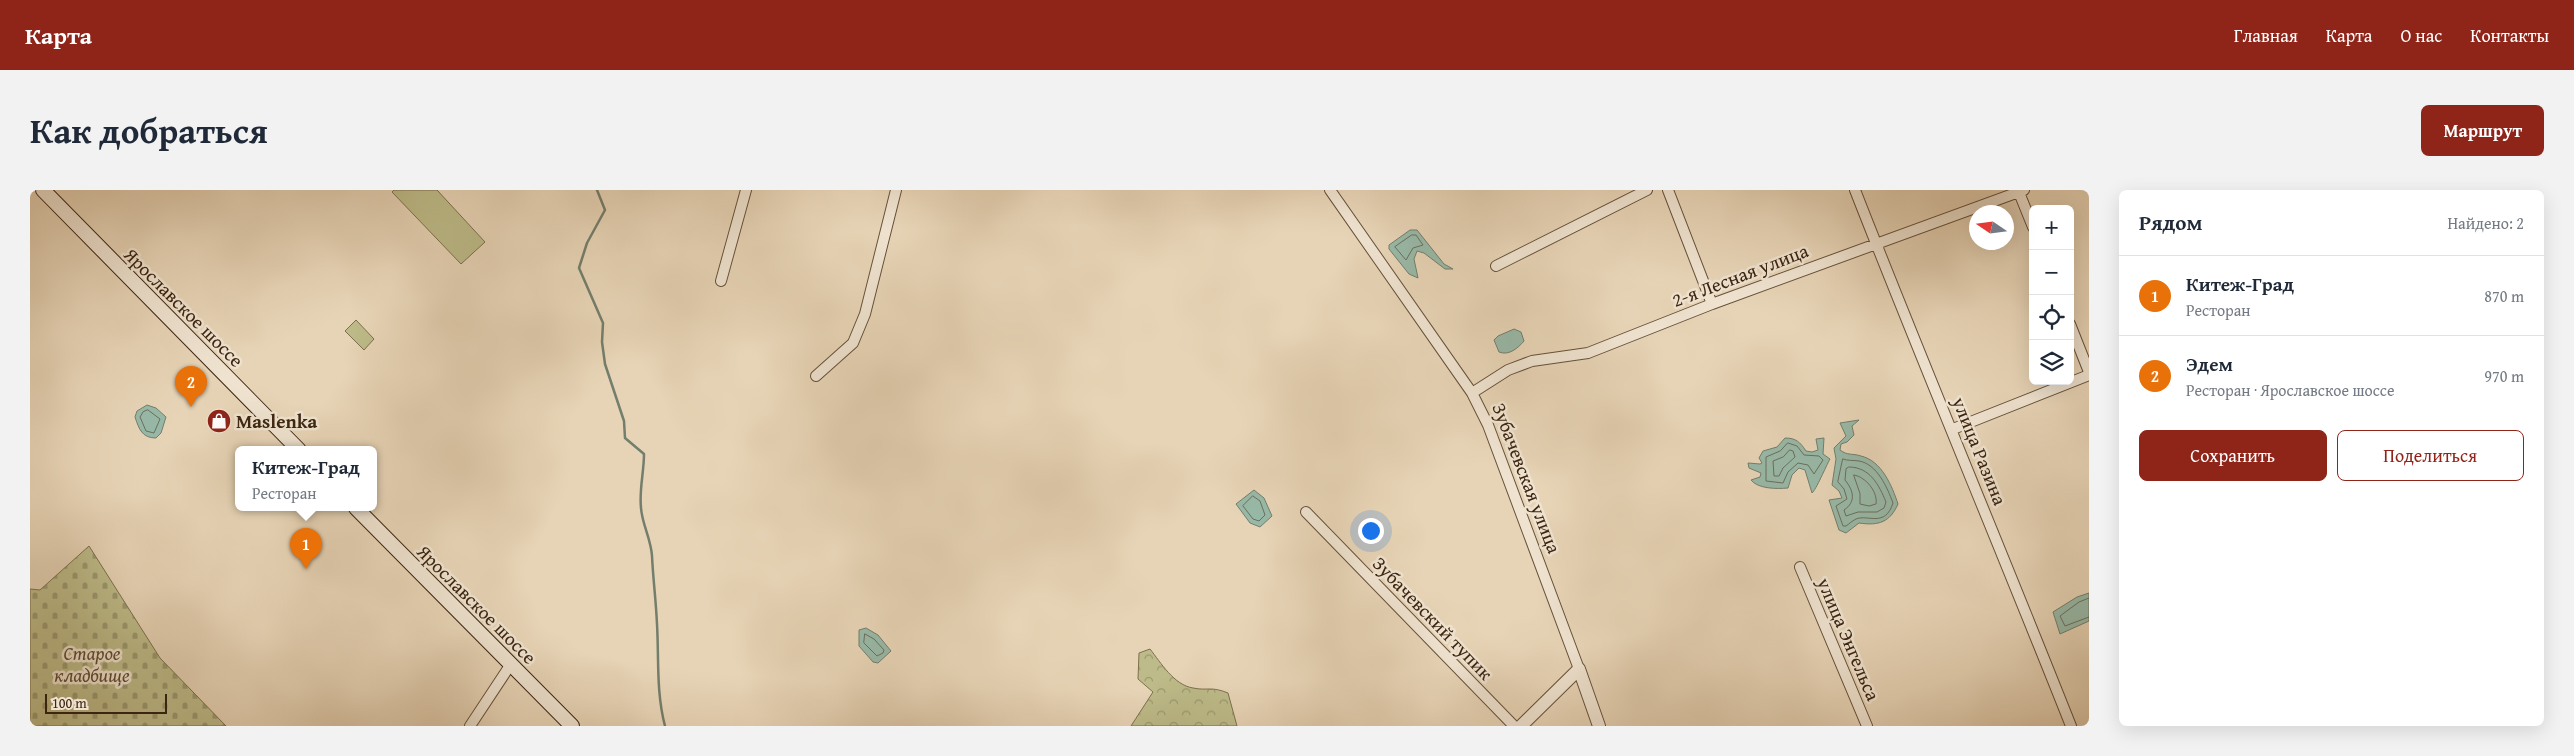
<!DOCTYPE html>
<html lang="ru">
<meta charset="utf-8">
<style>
body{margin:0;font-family:"Gentium Book Plus",serif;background:#f2f2f3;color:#1f2937}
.controls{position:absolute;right:15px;top:15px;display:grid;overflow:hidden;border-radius:8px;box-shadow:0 5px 20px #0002}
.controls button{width:45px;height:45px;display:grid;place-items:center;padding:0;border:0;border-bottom:1px solid #e0e1e3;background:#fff;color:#1f2937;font:25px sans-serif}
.compass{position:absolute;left:1939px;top:15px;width:45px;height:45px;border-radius:50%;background:#fff;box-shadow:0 5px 20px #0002;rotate:283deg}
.scale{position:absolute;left:15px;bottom:12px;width:122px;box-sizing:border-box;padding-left:5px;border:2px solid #3c2511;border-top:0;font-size:14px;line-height:18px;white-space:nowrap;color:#3c2511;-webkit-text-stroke:4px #efe3d0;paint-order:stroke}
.you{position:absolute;left:1340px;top:340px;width:18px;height:18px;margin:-12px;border:4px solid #fff;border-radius:50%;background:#1a73e8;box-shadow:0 0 0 8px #1a73e833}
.badge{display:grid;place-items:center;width:32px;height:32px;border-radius:50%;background:#8f2418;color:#fff;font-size:16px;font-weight:700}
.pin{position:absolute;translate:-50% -41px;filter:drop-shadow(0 1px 2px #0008)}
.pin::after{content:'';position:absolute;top:26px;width:18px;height:15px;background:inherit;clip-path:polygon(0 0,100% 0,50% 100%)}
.popup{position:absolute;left:205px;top:256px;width:142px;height:65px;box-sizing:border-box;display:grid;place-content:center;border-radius:8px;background:#fff;filter:drop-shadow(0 1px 4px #0005);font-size:16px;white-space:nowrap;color:#747a83}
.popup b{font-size:19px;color:#1f2937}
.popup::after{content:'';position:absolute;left:50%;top:100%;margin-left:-10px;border:10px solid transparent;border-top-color:#fff}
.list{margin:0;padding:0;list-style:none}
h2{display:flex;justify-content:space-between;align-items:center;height:65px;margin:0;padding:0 20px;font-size:21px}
h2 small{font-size:16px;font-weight:400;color:#747a83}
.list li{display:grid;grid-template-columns:32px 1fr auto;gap:15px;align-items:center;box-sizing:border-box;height:80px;padding:0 20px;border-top:1px solid #e0e1e3}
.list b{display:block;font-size:19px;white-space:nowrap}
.list p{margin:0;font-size:16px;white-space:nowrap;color:#747a83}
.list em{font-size:16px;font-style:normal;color:#747a83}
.actions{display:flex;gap:10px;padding:15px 20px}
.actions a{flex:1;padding:11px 0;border:1px solid #8f2418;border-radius:8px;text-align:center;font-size:18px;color:#8f2418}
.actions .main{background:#8f2418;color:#fff}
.icon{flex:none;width:28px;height:28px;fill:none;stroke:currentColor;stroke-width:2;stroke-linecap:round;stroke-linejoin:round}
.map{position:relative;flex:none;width:2059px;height:536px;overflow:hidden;border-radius:8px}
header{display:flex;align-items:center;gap:30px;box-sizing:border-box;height:70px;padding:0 25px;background:#8f2418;color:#fff}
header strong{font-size:24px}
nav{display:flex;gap:28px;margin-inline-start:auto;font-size:18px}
.intro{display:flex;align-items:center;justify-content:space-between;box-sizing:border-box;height:120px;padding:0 30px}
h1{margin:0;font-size:35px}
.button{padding:12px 22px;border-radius:8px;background:#8f2418;color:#fff;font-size:18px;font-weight:700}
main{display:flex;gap:30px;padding:0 30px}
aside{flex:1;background:#fff;border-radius:8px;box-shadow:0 5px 20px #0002}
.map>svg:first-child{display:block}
</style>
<header>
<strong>Карта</strong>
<nav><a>Главная</a><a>Карта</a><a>О нас</a><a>Контакты</a></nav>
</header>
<div class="intro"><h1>Как добраться</h1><a class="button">Маршрут</a></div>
<main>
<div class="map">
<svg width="2059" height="536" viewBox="0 0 2059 536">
<defs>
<pattern id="forest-crowns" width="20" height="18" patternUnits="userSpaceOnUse" patternTransform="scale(1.25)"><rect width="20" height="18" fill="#bdbb89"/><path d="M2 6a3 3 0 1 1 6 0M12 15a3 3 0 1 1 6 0" fill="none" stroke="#9b986f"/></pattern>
<pattern id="cemetery-stones" width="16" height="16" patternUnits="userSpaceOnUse" patternTransform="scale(1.25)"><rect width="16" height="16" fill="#bdbb89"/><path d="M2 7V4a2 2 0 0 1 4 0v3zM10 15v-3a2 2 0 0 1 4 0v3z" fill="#9b986f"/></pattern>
</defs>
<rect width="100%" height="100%" fill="#e7d4b6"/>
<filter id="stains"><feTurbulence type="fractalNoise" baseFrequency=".004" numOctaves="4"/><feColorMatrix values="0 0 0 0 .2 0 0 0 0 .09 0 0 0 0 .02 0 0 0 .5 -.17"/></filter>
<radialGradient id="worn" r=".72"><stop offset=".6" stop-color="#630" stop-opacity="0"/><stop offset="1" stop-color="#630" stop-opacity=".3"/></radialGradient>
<path fill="url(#forest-crowns)" stroke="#7c704d" d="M1120,459C1131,473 1144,495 1163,498C1178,501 1181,496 1198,503L1207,536H1101L1123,502L1108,489L1109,463Z"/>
<path fill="url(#cemetery-stones)" stroke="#7c704d" d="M59,356L130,468L196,536H0V399L10,400Z"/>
<path fill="#bdbb89" stroke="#7c704d" d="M364,0H407L455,52L431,74L362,2Z
M326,130L344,149L334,160L315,141Z"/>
<path fill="#98b9a8" stroke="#737e6c" d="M1380,40H1387L1414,74L1423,79H1415L1394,63L1387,61L1384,69L1388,88L1379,84L1359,59V55Z
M1484,139L1491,142L1494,151C1488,158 1479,166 1469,162L1464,150L1468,146Z
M117,215L126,218L136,227L131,243L126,248C112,248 109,239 105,227L107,221Z
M1829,230L1822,236L1824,245L1817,252L1811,254L1810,260C1818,266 1822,263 1831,266C1852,271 1862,296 1868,314C1860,332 1849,336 1829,333L1816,343L1809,340L1799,310L1812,308L1809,301L1802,295L1806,269L1804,258L1816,246L1810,233Z
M1755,248C1766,248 1770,252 1776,261L1782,262L1788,260L1786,249L1794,248L1793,264L1800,269C1796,276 1786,300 1782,303L1775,280L1769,278L1762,285L1758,298C1747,299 1728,299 1721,290L1730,287L1731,283L1719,278L1718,273L1730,274L1732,273L1729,268L1733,261L1747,257Z
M1224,300L1234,308L1242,326L1230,337L1220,333L1206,314Z
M2059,403V431L2030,444L2023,422L2047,407Z
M836,438L848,445L861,461L848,473L843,472L829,456V440Z"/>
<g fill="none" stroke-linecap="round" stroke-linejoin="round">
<path stroke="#6a6f5c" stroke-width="1" d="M1382,45H1386L1393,55L1383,58L1376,70L1365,57Z
M118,220L130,229L124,243L116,241L110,227L113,222Z
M1758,253L1767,256L1774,265L1789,266L1793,270L1784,284L1778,275L1768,273L1758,282L1753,293L1736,291V267L1750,261Z
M1760,260L1763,261L1765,267L1753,278L1749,286H1744L1743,271L1753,267Z
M1813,269C1818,271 1823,270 1829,271C1847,274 1857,297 1863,313C1855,338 1838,324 1826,329C1822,331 1819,334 1816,336H1813L1806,316L1817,309L1814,299L1808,292Z
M1819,277C1840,277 1849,295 1856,312L1854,318L1847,322H1828L1816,326L1814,320C1826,312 1824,301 1815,290L1816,279Z
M1824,285C1836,287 1848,302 1846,314L1839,316L1830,314V304Z
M1223,306L1230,311L1235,325L1229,331L1223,329L1213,316Z
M2059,408L2049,412L2030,426L2035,436L2059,427
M835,444L844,449L854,460L853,463L847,466L834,453Z"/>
<path stroke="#737e6c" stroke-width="2.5" d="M567,0L575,20L557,53L549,78L573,133L572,152L575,174L594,231L595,248L614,264C614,282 609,300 611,318C612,334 621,349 622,366C623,388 626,411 627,434C629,468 626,502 635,536"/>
<g stroke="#67513a" stroke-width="12">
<path id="minor" d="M1300,0L1442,203L1458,235L1549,479
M1638,0L1682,114
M1825,0C1895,179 1970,357 2041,536
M1988,0L2003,37
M1466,76L1617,0
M691,91L716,0
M2040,134L2059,182
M786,186L823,153L835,124L866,0
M1442,203L1478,180L1502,171L1558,163L1682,114L1994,0
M1923,239L2059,185
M1276,322L1484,536
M1770,377L1837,536
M440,536L481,474"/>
</g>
<g stroke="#67513a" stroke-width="14">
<path id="tertiary" d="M1491,536L1549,479L1569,536"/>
</g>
<g stroke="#3c2511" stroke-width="16">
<path id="secondary" d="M13,0L269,260
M326,318L542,536"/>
</g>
<use href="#minor" stroke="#efe3d0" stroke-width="10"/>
<use href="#tertiary" stroke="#efe3d0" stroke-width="12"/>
<use href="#secondary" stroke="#efe3d0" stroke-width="14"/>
</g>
<defs>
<g id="shop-disc" transform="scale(1.25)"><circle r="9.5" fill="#8f2418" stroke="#efe3d0"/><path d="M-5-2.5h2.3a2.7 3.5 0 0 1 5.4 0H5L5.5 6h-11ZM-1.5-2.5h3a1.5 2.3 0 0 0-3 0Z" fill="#fff"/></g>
</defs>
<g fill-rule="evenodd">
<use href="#shop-disc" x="189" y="231"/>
</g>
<g text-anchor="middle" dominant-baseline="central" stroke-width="5" stroke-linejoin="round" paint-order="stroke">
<g font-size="19" fill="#3c2511" stroke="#efe3d0">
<text transform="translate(1710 85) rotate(-21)">2-я Лесная улица</text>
<text transform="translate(154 117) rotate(45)">Ярославское шоссе</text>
<text transform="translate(1950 261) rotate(68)">улица Разина</text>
<text transform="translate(1497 288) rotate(69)">Зубачевская улица</text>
<text transform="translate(447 414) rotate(45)">Ярославское шоссе</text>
<text transform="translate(1403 428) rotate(46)">Зубачевский тупик</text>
<text transform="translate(1819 449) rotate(67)">улица Энгельса</text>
</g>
<g font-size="19" font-weight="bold" fill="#3c2511" stroke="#efe3d0" text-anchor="start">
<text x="206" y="231">Maslenka</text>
</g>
<g font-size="19" font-style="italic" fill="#5c4a2f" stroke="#efe3d0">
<text x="62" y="463">Старое<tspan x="62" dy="22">кладбище</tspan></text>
</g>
</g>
<rect width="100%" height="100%" filter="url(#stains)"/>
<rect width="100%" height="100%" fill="url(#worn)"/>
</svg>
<div class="controls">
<button>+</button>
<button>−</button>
<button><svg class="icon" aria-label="locate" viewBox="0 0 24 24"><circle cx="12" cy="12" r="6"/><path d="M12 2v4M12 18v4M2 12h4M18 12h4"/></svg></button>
<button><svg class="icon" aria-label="layers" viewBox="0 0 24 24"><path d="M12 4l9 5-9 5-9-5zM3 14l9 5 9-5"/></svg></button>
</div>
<svg class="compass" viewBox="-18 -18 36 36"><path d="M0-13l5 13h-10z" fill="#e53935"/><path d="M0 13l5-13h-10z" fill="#747a83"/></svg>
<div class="scale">100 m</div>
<div class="you"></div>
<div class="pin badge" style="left:276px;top:379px;background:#e8710a">1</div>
<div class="popup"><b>Китеж-Град</b>Ресторан</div>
<div class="pin badge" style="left:161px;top:217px;background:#e8710a">2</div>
</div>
<aside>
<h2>Рядом<small>Найдено: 2</small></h2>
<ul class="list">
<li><span class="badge" style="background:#e8710a">1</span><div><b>Китеж-Град</b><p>Ресторан</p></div><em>870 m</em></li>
<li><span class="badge" style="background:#e8710a">2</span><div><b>Эдем</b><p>Ресторан · Ярославское шоссе</p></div><em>970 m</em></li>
</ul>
<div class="actions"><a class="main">Сохранить</a><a>Поделиться</a></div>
</aside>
</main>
